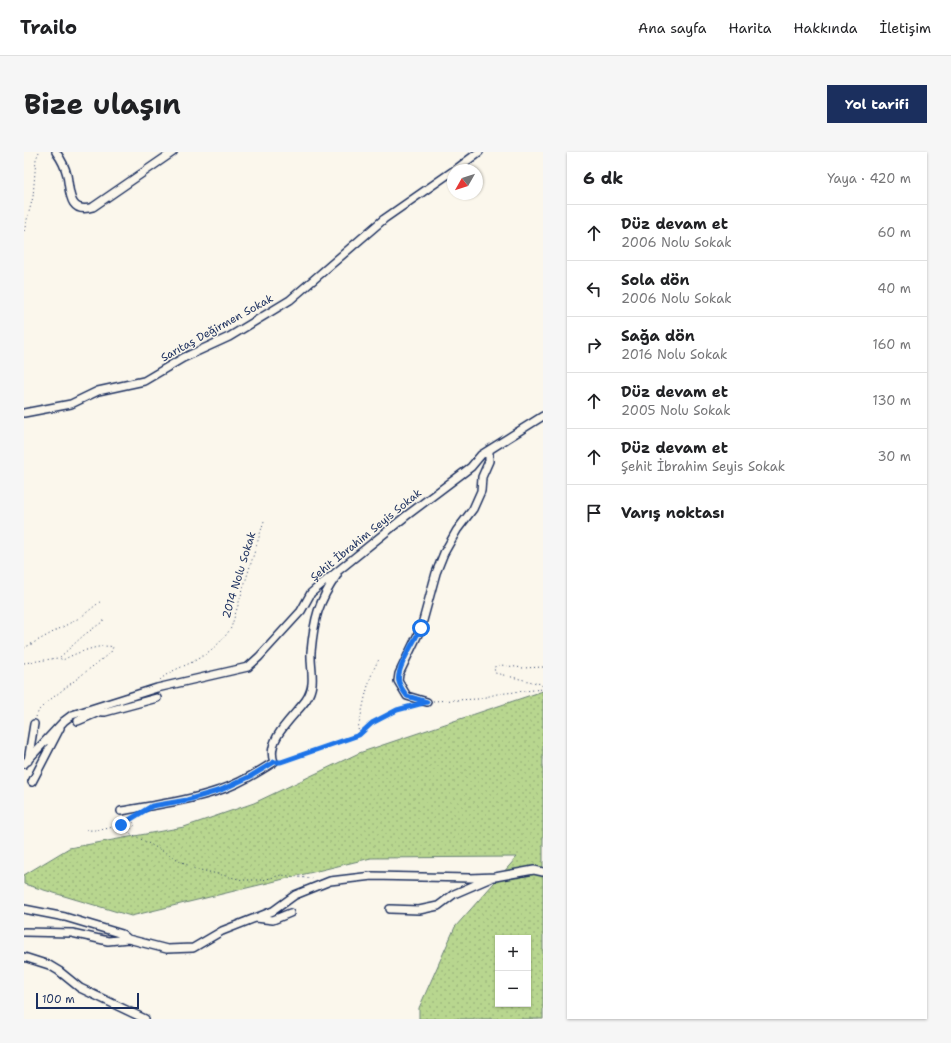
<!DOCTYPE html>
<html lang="tr">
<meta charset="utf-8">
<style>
body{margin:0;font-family:"Shantell Sans",sans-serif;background:#f6f6f6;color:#202124}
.controls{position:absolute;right:12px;bottom:12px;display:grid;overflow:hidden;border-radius:0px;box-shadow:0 1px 3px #0004}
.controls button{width:36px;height:36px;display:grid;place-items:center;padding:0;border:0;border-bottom:1px solid #e0e0e0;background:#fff;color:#202124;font:20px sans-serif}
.compass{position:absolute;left:423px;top:12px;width:36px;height:36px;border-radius:50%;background:#fff;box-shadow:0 1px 3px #0004;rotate:231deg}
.scale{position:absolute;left:12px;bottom:10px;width:103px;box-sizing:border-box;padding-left:4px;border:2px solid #1b2f5e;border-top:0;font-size:11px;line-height:14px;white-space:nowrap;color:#1b2f5e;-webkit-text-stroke:3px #fbf7ec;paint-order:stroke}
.stop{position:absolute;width:12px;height:12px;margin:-9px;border:3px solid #1a73e8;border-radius:50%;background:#fff}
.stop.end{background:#1a73e8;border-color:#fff;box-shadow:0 1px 4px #0008}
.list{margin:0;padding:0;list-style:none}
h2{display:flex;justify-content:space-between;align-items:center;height:52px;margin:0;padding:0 16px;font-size:17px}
h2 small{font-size:13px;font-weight:400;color:#757577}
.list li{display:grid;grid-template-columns:26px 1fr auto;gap:12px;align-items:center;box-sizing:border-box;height:56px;padding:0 16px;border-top:1px solid #e0e0e0}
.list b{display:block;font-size:15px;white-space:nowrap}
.list p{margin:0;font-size:13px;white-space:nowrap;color:#757577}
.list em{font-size:13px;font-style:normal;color:#757577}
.icon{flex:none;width:22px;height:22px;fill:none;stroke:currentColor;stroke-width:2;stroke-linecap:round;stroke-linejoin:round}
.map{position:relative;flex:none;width:519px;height:867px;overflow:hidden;border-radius:0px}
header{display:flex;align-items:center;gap:24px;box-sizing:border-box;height:56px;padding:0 20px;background:#fff;border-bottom:1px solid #e0e0e0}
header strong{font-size:19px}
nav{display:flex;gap:22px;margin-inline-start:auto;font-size:14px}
.intro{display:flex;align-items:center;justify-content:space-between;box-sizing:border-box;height:96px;padding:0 24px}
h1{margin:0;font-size:28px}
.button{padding:10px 18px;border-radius:0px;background:#1b2f5e;color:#fff;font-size:14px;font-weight:700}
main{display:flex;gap:24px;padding:0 24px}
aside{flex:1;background:#fff;border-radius:0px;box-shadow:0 1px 3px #0004}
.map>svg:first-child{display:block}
</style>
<header>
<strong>Trailo</strong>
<nav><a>Ana sayfa</a><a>Harita</a><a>Hakkında</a><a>İletişim</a></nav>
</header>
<div class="intro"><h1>Bize ulaşın</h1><a class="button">Yol tarifi</a></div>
<main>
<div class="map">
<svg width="519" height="867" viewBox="0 0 519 867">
<defs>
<pattern id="green-dots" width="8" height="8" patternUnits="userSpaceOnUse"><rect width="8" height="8" fill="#b8d68f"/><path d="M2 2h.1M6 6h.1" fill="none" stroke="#9eb87e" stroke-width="1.8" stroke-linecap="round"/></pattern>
</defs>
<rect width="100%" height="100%" fill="#fbf7ec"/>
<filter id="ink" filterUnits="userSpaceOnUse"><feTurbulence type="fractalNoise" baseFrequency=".025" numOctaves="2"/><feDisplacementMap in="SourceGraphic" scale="8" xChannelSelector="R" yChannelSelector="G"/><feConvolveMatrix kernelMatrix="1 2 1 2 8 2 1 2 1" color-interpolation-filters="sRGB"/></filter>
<g filter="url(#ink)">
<path fill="url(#green-dots)" stroke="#6a8276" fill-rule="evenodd" d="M519,539V867H395V856L431,775L493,705L347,706L107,764L0,732V723L45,696L160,675L230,651L335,601ZM474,786H504V852H474Z"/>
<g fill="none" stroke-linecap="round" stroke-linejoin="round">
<g stroke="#1b2f5e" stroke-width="10">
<path id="minor" d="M32,0C37,7 41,14 43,23C46,38 44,63 69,55L149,0
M431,18L455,0
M0,261L47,252L74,239L120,229L159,206L205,185L266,148L360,67L429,19
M403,550L383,544L374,529L375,522L397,476L412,421L420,401L433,378L449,357L457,339L458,325L465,309V299
M74,555L78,560H81L133,546
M54,569L75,560L74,555
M4,609L10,572
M0,612L40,569L48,563L133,536L224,515L235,505L277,459L287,441L299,431L382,364L447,315L457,303L519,264
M8,630L36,576
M97,659C130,653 164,649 196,638C215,632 233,621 250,610C241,587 270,565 282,548C293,531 286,518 287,500C290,467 294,450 313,423
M0,757L41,765L98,782L104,787
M366,757L395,758L414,754L430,742L467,726
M232,766L249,768L266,761
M0,780L48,781L84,789L104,787L143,797L169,796L198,779L249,759L271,743L306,729L348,724L446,726L471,725L510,718L519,720
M0,805L25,813L35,819L56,836L121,867"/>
</g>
<path stroke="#1b2f5e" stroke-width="1" stroke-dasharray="1 3" stroke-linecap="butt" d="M0,79L9,45L12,7L15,0
M0,496L57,465L77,449
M0,511L34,506
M519,515L499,516L477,513L470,515L471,521L517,532L519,535
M136,528C146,518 160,515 172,508C186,500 198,490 207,476L240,369
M409,549L454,547L473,542L519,537
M12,565L15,558L22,551L87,500L89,495C77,491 49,502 39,508L35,506L60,483L81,468
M335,582L334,576C340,554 343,525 356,506
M257,610L335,583L348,571L373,558L389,554
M107,667L111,673L104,680L171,717L181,719L219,728H239L257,723L291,727
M62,678C83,679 95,674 114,663"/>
<use href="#minor" stroke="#fbf7ec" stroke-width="7"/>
</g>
</g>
<g fill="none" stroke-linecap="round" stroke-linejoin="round" filter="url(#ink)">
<path stroke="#1a73e8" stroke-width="5" d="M97,673L128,654L163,648L197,638L227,624L250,610H257L335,583L348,571L373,558L403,550L383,544C380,540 376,535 375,530C371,518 391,488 397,476"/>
</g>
<g text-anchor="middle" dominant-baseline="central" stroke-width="3" stroke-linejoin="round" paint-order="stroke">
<g font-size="11" fill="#1b2f5e" stroke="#fbf7ec">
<text transform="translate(193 176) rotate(-29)">Sarıtaş Değirmen Sokak</text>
<text transform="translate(342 383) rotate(-39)">Şehit İbrahim Seyis Sokak</text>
<text transform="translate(215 423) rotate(-73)">2014 Nolu Sokak</text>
</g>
</g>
</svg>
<div class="controls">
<button>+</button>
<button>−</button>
</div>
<svg class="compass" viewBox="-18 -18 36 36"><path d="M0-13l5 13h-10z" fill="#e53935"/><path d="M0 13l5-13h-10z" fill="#757577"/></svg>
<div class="scale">100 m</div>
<div class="stop" style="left:397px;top:476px"></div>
<div class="stop end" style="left:97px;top:673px"></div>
</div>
<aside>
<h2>6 dk<small>Yaya · 420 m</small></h2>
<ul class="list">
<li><svg class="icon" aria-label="ahead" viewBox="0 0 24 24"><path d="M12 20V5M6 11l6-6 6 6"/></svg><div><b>Düz devam et</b><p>2006 Nolu Sokak</p></div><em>60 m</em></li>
<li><svg class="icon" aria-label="left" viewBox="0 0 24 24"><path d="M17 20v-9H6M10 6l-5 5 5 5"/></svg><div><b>Sola dön</b><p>2006 Nolu Sokak</p></div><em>40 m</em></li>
<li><svg class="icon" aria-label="right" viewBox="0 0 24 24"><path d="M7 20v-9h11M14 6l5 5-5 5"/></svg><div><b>Sağa dön</b><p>2016 Nolu Sokak</p></div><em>160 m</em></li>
<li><svg class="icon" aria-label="ahead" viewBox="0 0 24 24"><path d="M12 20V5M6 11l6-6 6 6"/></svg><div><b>Düz devam et</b><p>2005 Nolu Sokak</p></div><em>130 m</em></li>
<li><svg class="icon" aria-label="ahead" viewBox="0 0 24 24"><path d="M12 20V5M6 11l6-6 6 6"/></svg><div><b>Düz devam et</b><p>Şehit İbrahim Seyis Sokak</p></div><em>30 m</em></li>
<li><svg class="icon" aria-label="arrive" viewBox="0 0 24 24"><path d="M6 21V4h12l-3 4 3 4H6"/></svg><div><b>Varış noktası</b></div></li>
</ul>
</aside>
</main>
